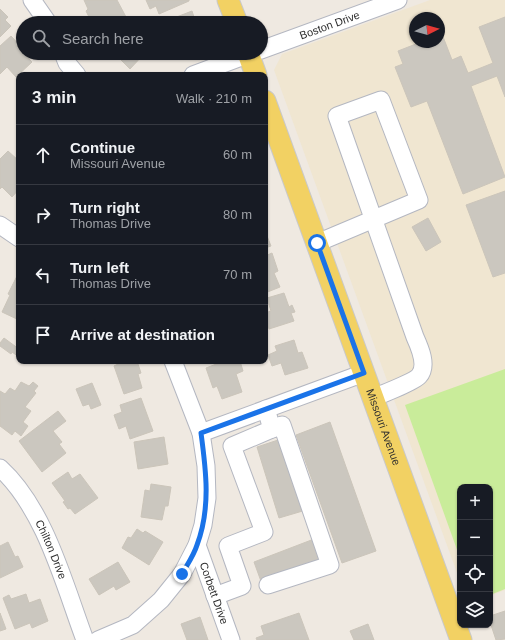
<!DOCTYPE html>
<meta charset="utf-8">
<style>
body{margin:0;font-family:Arial,sans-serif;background:#20242c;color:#f1f3f6}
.controls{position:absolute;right:12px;bottom:12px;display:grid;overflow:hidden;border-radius:8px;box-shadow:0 1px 3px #0004}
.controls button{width:36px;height:36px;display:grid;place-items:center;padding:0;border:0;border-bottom:1px solid #363941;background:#171b24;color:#f1f3f6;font:20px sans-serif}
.compass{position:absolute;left:409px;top:12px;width:36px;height:36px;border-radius:50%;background:#171b24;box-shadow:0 1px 3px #0004;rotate:84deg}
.stop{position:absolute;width:12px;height:12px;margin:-9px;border:3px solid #1a73e8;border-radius:50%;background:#fff}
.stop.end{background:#1a73e8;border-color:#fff;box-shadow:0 1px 4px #0008}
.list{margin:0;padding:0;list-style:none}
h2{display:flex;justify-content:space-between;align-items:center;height:52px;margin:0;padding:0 16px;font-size:17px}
h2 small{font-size:13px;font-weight:400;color:#9ea1a6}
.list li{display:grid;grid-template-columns:26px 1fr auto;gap:12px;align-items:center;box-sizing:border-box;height:60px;padding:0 16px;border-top:1px solid #363941}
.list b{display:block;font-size:15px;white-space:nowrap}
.list p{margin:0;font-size:13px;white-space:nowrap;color:#9ea1a6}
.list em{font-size:13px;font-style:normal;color:#9ea1a6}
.icon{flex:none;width:22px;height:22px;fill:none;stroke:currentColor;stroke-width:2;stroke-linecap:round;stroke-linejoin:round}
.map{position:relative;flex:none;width:505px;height:640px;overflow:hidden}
.search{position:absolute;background:#171b24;box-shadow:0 1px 3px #0004;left:16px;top:16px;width:252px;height:44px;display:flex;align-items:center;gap:10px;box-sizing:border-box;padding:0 14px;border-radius:22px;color:#9ea1a6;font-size:15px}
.panel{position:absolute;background:#171b24;box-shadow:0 1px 3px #0004;left:16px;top:72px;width:252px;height:292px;border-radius:8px}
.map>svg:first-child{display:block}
</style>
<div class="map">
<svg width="505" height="640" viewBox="0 0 505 640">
<rect width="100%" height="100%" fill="#efe9e1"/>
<path fill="#f0e6d1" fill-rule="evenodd" d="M430,0H505V590L490,596V487H460V581L274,70L282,54ZM415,18H439V42H415Z"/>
<path fill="#c9ec9a" d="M505,369V589L490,595V487H460V558L405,405Z"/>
<path fill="#cbc7bf" stroke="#cbc5ba" d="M84,0H117L126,17L114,23H92L86,11L88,9Z
M146,0H189V1L159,14L156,6L150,9Z
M0,9L8,17L5,20L11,26L0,37Z
M192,11L196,23H176L174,18Z
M505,17V97L497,76L471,86L505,177L463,194L427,101L411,107L395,67L403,64L398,51L421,42H439V35L442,34L452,60L461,56L468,73L493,63L479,27Z
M11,36L23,49V53L32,62L16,77L7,67L0,74V46Z
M114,53H143L144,54L130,69Z
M8,151L19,161V168L17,171L19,173V189L12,197L2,187L0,189V159Z
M505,191V273L493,277L466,205Z
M428,218L441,242L426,251L412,227Z
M265,231L271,246L265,248Z
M272,253L278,271L274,273L280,287L265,293V256Z
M17,276H19V320L2,312L10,295L8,294Z
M284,293L289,307L292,305L295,312L291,313L294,321L269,329L265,313L271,311L267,298Z
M4,338L19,349V357L12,352L11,354L0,346V343Z
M294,340L298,353L302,352L308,368L285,375L281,363L272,366L268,355L277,351L275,346Z
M117,361H137L141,373L138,374L142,388L124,394L114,366L118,364Z
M224,361H240L243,371L236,374L242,392L222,399L217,386L213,388L206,368Z
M21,382L29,386L33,382L38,386L34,391L36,393L25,407L31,411L23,422L28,426L21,436L15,431L12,435L0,426V391L5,394L10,388L15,391Z
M92,383L101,405L91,409L89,404L83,406L76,389Z
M141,398L153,431L130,439L126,426L119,429L114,415L122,412L120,405Z
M58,411L66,421L53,431L62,442L59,444L66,453L42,472L19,441Z
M330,422L376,551L342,563L296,435Z
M164,437L168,464L138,469L134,442Z
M284,438L306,510L279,518L257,447Z
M68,472L72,479L80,474L98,498L75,514L70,508L68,509L63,502L65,501L52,483Z
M151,484L171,487L168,506H165L162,520L141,517L145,490L150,491Z
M137,529L143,533L145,531L163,542L149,565L122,548L128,537L131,538Z
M314,539L322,562L262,584L254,562Z
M8,542L15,557L18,556L23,567L0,578V546Z
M118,562L130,582L116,590L114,586L99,595L89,579Z
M26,594L29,603L40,599L48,621L32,628L30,623L15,629L3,598L9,595L11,599Z
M505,611V639L496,640L490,622V616Z
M0,613L6,629L0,631Z
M299,613L309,640H257L256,638L264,635L261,626Z
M200,617L208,640H187L181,624Z
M368,624L374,640H354L350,631Z"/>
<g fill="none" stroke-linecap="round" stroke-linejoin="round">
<g stroke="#b4b7c1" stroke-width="19">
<g id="minor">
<path d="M32,0L48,23"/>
<path id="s1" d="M261,50L398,0"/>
<path d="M63,53L67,63L77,75"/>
<path d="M193,75L252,53"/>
<path d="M0,225L19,238"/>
<path d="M317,243L419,200L381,100L337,116L415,337C420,348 428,366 419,376C414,382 382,394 373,398"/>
<path d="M201,433L364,373"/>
<path id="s2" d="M0,468C45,509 64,584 85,640"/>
<path id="s3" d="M197,545L231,640"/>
<path d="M268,585L330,565L282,425L272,429"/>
<path d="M215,596L242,586L228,546L264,532L232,446L272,429L266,409"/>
<path d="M98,640L133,625L161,600L182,574L197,545L203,525L207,498L206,466L201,433L173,361"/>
</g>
</g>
<g stroke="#c9c9c9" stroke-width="23">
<g id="major">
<path d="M228,0L237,23"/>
<path d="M248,53L256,75"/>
<path id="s4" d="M265,101L461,640"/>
</g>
</g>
<use href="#minor" stroke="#fff" stroke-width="17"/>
<use href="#major" stroke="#f2d163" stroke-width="21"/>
</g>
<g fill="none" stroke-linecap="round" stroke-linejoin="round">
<path stroke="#1a73e8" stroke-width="5" d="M182,574C187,565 194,555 197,545C211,508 206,470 201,433L364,373L317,243"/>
</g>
<g text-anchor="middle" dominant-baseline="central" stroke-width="4" stroke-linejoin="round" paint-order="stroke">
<g font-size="11" fill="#2e2e2e" stroke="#fff">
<text stroke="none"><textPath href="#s1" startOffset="73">Boston Drive</textPath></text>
<text stroke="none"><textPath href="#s4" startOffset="347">Missouri Avenue</textPath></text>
<text stroke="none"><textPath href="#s2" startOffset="97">Chilton Drive</textPath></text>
<text stroke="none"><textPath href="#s3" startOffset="51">Corbett Drive</textPath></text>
</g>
</g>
</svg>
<div class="controls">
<button>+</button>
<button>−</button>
<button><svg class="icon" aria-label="locate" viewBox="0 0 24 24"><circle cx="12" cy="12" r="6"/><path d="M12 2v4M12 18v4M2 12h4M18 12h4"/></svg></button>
<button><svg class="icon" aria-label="layers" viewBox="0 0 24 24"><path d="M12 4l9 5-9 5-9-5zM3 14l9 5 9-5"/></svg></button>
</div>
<svg class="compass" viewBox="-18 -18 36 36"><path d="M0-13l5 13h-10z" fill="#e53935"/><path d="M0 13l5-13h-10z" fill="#9ea1a6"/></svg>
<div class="stop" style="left:317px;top:243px"></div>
<div class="stop end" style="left:182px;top:574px"></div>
<div class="search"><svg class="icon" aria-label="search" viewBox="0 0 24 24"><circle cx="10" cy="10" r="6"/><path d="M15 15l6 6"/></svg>Search here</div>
<section class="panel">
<h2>3 min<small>Walk · 210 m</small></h2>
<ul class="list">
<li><svg class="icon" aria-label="ahead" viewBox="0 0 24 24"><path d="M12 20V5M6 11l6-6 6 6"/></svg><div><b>Continue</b><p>Missouri Avenue</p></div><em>60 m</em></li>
<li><svg class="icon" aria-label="right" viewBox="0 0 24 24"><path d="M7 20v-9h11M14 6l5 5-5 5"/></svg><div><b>Turn right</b><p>Thomas Drive</p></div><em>80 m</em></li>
<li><svg class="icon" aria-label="left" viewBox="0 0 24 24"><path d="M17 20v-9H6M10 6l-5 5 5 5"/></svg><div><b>Turn left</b><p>Thomas Drive</p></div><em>70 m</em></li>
<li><svg class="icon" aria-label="arrive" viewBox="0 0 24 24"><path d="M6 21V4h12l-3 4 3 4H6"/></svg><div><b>Arrive at destination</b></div></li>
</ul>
</section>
</div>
